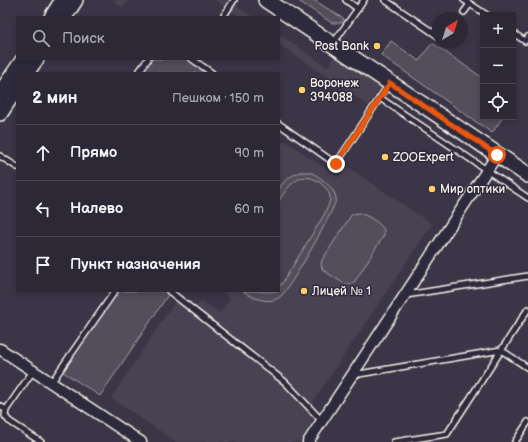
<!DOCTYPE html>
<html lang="ru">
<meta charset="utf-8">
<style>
body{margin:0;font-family:"Balsamiq Sans",sans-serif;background:#383441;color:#f1f3f6}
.controls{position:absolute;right:12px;top:12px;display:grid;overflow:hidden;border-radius:0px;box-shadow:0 2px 6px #0003}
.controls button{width:36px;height:36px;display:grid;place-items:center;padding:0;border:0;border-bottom:1px solid #484450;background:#2c2835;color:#f1f3f6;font:20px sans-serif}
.compass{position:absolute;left:432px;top:12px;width:36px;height:36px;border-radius:50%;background:#2c2835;box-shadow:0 2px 6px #0003;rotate:38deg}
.stop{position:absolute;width:12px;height:12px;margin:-9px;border:3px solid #ea580c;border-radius:50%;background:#fff}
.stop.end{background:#ea580c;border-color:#fff;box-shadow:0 1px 4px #0008}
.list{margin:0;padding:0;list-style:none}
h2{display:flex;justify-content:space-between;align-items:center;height:52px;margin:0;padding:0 16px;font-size:17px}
h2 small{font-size:13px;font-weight:400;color:#a6a6ad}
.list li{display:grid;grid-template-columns:26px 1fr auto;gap:12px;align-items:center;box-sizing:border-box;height:56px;padding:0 16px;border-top:1px solid #484450}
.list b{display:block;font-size:15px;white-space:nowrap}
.list em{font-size:13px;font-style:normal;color:#a6a6ad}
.icon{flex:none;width:22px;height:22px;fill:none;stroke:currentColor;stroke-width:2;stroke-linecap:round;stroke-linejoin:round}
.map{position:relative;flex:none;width:528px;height:442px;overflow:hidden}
.search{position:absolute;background:#2c2835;box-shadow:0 2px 6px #0003;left:16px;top:16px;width:264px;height:44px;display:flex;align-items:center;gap:10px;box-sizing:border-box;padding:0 14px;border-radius:0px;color:#a6a6ad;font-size:15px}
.panel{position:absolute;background:#2c2835;box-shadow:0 2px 6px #0003;left:16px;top:72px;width:264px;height:220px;border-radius:0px}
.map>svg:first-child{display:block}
</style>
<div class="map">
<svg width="528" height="442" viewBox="0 0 528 442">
<rect width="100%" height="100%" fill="#3b3647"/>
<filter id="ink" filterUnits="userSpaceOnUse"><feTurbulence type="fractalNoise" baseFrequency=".025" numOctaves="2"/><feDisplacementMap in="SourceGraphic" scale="8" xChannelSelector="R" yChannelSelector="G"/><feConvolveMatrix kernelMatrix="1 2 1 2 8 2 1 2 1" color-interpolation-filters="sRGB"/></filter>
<g filter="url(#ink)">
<path fill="#484352" d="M112,0H129L122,7Z
M215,0H228L253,17H240Z
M279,34L327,67L334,56L380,87L368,105L279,44Z
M284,140L338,177L346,166L432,224L308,409L313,422L299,442H176L111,398L180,294L197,306L201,301L220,313L230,298L222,292L223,291H279V147Z"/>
<path fill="#534e5c" stroke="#a4a0a2" d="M297,0H314L344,19L341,23H332Z
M391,41L419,61L432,43L483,78V117H503L492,133L381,55Z
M148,59H192L212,73H138Z
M300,172C303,172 306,172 309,172C319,175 336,189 336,199C336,208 288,292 280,297C269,305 252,298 243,291H257L266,292L279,291V287L283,282L324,215C326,210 329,205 330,200C331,187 312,174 301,178C291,182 284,192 279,201C279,197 278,191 280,188C283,180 293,175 300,172Z
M358,213C365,214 377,221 381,226C384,228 384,232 384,235L355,281C351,284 348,285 343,283L323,270L321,265L322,260L352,214Z
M115,291H169L170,292L100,396L60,370Z"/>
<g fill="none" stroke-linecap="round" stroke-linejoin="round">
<g stroke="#f4f1e8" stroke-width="8">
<path id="lane" d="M346,0L358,9
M385,0L438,36
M464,0L487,15
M464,12L470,4
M223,17L234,0
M513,33L525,41L528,37
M337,38L364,0
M192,59L212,73
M138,73L148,59
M380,98L528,198
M279,124L336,164L389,84
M0,156L17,167
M169,291L285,382L322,421
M406,295L528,276
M353,375L501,350L528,368
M51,383L115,291
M0,406L6,410L33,371
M6,410L5,416L9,421L41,442
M394,442L447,434L528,309
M515,442L528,422"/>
</g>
<g stroke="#f4f1e8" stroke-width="13">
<path id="street" d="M0,349L141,442
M308,442L497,155"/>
</g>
<g stroke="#f4f1e8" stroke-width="18">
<path id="secondary" d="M266,0L528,175
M52,17L63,0
M64,17L75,0
M26,73L36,59
M0,94L24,59
M0,113L17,87"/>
</g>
<use href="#lane" stroke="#2f2a3d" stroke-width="5"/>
<use href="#street" stroke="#2f2a3d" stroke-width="10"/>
<use href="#secondary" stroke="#2f2a3d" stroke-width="15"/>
</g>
</g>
<g fill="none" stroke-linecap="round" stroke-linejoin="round" filter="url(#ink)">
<path stroke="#ea580c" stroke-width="5" d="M336,164L390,83L497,155"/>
</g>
<g fill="#ffd166" stroke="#2f2a3d" stroke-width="1.5">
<circle cx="377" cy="46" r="4"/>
<circle cx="302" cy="90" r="4"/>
<circle cx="385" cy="157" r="4"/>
<circle cx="432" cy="189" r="4"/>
<circle cx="304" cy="291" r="4"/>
</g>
<g text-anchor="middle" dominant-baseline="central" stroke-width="3" stroke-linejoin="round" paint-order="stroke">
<g font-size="12" fill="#f4f1e8" stroke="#2f2a3d" text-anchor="start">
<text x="369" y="46" text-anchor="end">Post Bank</text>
<text x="310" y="83">Воронеж<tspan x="310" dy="14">394088</tspan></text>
<text x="393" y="157">ZOOExpert</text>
<text x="440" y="189">Мир оптики</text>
<text x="312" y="291">Лицей № 1</text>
</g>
</g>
</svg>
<div class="controls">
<button>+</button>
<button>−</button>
<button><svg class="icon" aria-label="locate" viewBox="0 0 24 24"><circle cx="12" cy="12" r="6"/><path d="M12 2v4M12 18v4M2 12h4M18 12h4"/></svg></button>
</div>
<svg class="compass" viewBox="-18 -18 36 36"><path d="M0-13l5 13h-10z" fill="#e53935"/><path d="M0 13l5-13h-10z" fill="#a6a6ad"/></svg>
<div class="stop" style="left:497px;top:155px"></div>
<div class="stop end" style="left:336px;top:164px"></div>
<div class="search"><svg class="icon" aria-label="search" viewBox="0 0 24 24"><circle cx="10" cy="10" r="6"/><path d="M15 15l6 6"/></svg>Поиск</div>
<section class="panel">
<h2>2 мин<small>Пешком · 150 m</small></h2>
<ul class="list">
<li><svg class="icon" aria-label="ahead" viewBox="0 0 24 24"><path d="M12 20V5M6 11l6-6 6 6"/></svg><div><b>Прямо</b></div><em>90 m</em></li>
<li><svg class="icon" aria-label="left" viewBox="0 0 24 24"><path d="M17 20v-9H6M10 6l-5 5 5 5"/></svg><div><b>Налево</b></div><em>60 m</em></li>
<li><svg class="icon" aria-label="arrive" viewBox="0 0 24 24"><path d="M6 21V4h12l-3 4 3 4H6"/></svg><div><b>Пункт назначения</b></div></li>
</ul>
</section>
</div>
